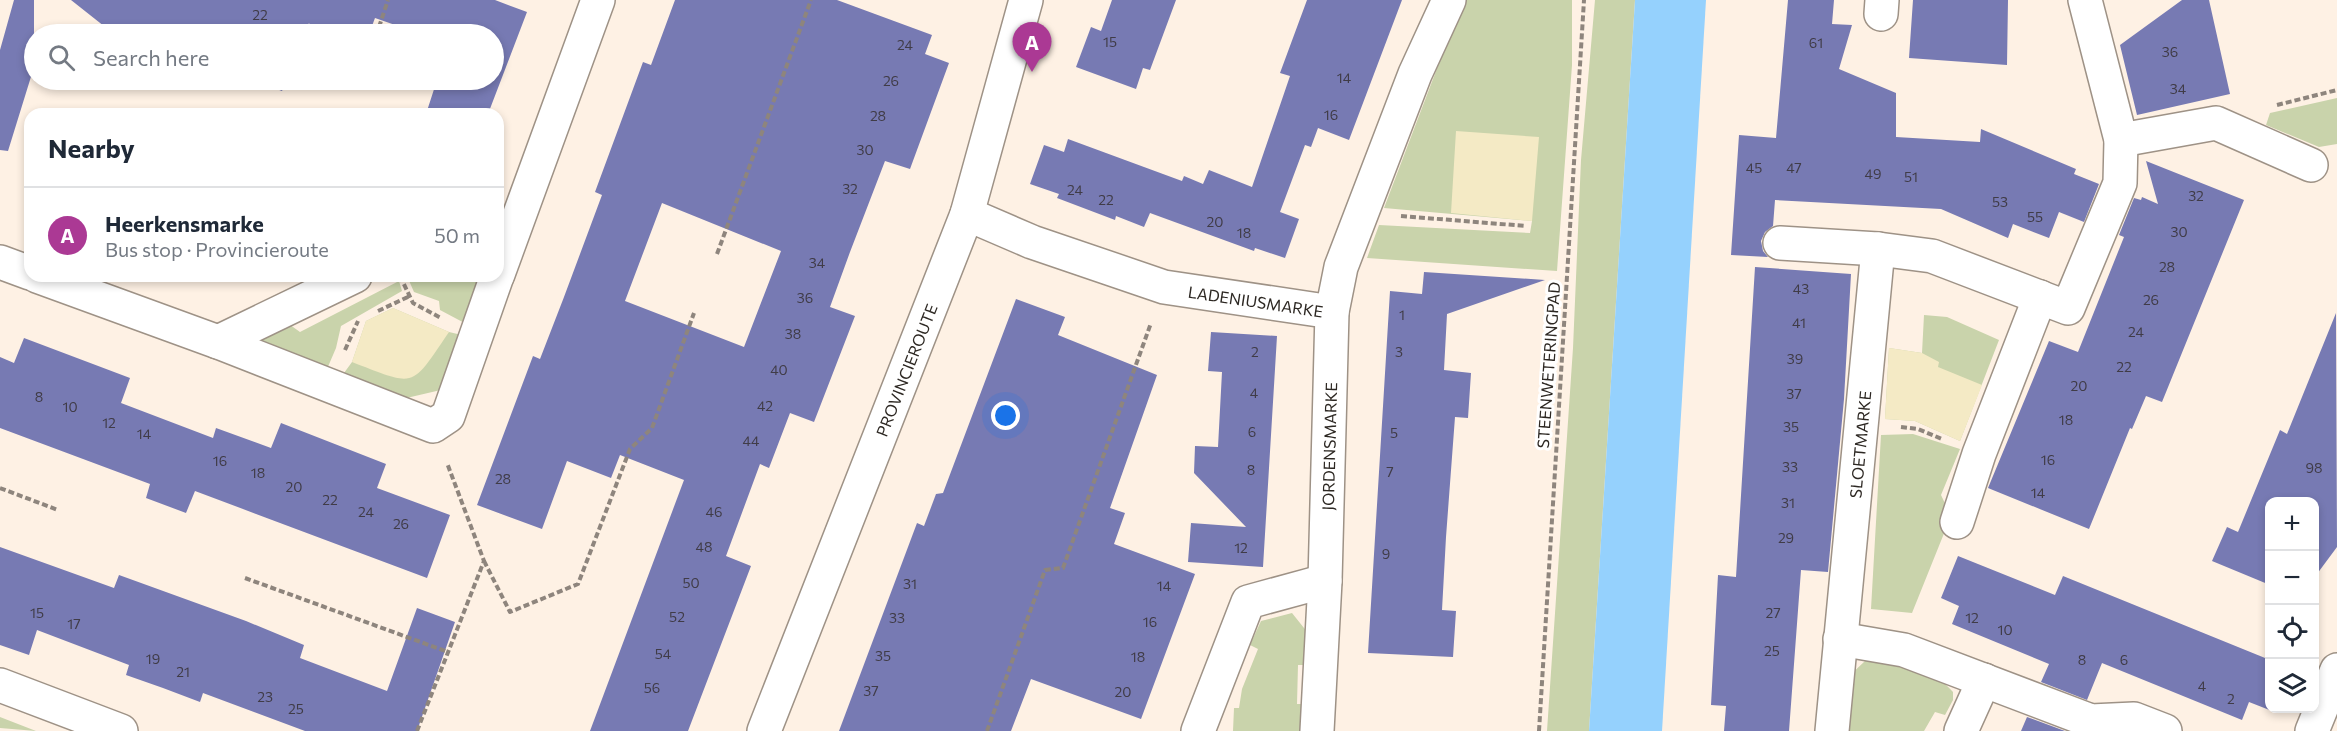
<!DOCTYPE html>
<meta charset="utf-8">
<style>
body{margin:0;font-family:Commissioner,sans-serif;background:#f6f6f7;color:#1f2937}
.controls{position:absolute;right:18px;bottom:18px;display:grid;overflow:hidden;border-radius:12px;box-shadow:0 3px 9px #0003}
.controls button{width:54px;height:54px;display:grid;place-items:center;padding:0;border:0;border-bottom:2px solid #e0e1e3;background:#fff;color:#1f2937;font:30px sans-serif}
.you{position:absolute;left:1006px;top:416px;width:21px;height:21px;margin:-15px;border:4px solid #fff;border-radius:50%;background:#1a73e8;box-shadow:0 0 0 9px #1a73e833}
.badge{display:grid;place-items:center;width:39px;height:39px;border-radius:50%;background:#ab3994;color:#fff;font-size:20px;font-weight:700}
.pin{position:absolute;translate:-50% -50px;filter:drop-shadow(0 2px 3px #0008)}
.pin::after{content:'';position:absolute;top:32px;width:21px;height:18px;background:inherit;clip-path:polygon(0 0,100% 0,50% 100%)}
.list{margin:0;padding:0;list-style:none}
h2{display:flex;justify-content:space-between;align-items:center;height:78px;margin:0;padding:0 24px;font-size:26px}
h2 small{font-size:20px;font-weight:400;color:#747a83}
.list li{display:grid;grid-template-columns:39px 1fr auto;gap:18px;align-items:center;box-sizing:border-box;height:96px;padding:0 24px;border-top:2px solid #e0e1e3}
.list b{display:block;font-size:22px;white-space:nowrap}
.list p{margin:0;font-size:20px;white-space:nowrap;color:#747a83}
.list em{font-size:20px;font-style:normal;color:#747a83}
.icon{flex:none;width:33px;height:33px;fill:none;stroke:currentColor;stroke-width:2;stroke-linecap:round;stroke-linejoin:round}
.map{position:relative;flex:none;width:2337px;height:731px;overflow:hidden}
.search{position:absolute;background:#fff;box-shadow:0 3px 9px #0003;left:24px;top:24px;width:480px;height:66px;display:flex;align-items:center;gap:15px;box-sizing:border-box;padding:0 21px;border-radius:33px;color:#747a83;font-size:22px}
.panel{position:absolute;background:#fff;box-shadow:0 3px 9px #0003;left:24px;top:108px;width:480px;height:174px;border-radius:18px}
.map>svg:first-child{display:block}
</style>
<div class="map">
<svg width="2337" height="731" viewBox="0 0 2337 731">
<rect width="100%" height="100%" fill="#fef1e4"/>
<path fill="#c9d3ab" d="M1463,0H1572V65L1557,271L1367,258L1379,225L1530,233L1532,221L1384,208Z
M1595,0H1635L1589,731H1547L1573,348L1581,160Z
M2337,98V144L2319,147L2266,125L2270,113Z
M407,276H484L472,327L440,310L439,301L414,292Z
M399,281L402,291L341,326L336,348L327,369L254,341L286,322L300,332Z
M393,308L449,332L466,336L445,389L398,400L352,382L344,373L352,362L366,321Z
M1924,315L1947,317L1999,340L1960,441L1915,421L1885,419L1889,348L1922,353Z
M1913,434L1960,449L1941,495L1951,516L1912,613L1871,609L1881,435Z
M1292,613L1308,633L1305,665H1298L1297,704H1304L1301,731H1233L1234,708H1239L1242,689L1258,649L1250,645L1261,621Z
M1865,661C1901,664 1928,663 1953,692V700L1945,715L1935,712L1924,731H1843L1846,679Z
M0,717L36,731L0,728Z"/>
<path fill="#f4eac5" d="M1456,131L1539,137L1532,221L1451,213Z
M393,308L449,332C410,389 417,387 352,362L366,321Z
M1889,348L1922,353L1939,362L1938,367L1982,385L1960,441L1915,421L1885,419Z"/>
<path fill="#95d1fd" d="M1635,0H1706L1662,731H1589Z"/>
<path fill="#777ab3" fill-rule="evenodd" d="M14,0H34V67L8,151L0,150V50Z
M71,0H495L527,12L488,114H426L437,80H494V34H421L375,18L369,34H314L309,23L304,34H114Z
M675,0H837L932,35L925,54L949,63L910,169L885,161L850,252L830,307L855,316L814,422L790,413L769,468L760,464L726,556L751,566L688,731H590L684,480L620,455L611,478L567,461L542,529L477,505L533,356L540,359L564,297L602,195L595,192L643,62L651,65ZM662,203L781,251L744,347L625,301Z
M1112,0H1176L1150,70L1143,68L1136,89L1076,67L1091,27L1101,31Z
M1307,0H1402L1349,140L1318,128L1311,147L1305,145L1280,212L1299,219L1285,258L1255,248L1254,251L1150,213L1144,227L1116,216L1115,220L1057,198L1059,194L1030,184L1044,145L1064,152L1068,139L1182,181L1184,176L1203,184L1209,170L1252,187L1290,76L1280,73Z
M1788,0H1834L1832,24L1852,25L1839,69L1896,93V137L1980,142L1981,129L2076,169L2074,174L2099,184L2084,222L2059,212L2049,238L2013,224L2008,238L1941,209L1775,200L1773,226L1765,232L1761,241L1763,251L1768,257L1731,255L1739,135L1776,138Z
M1913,0H2008L2007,65L1909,58Z
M2182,0H2209L2230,94L2137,115L2120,45Z
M252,80H287L282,91Z
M2146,161L2244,200L2162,402L2146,396L2132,429L2130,428L2089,529L1988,488L2049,341L2078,352L2124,237L2119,235L2134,198L2141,200L2142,197L2158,204Z
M1755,267L1851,274L1844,399L1828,572L1801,570L1789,731H1724L1726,706L1711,705L1718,575L1736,577Z
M1424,272L1545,280L1447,314L1444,370L1471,373L1468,418L1455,417L1446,537L1442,610L1456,611L1453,657L1368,653L1390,291L1422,294Z
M1016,299L1065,317L1058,335L1157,375L1110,508L1125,513L1114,544L1195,574L1141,719L1031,679L1011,731H839L917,523L924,526L936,494L943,493Z
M2336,313L2337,547L2314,578V501H2270V585L2212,561L2227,527L2238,532L2280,430L2287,434Z
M1211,332L1277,336L1263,567L1188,562L1191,523L1246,527L1194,473L1195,446L1218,447L1222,372L1208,371Z
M24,338L130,378L121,403L213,438L216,428L271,448L281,423L386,464L377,488L450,515L427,578L195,491L186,513L146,498L150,484L0,428V357L14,363Z
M0,547L114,588L119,575L246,621L304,645L300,658L387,691L417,608L455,622L417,731H305L203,693L200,702L163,688L126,675L129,665L37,630L29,655L0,645Z
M1958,556L2055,595L2063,576L2270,660L2272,711L2249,702L2242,720L2102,663L2087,700L2041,682L2049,664L1952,624L1959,606L1941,598Z
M2027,717L2065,731H2021Z"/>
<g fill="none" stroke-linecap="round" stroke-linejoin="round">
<g stroke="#9e9286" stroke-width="36">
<g id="minor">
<path d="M1881,14L1882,0"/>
<path d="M2121,140L2216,123L2311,165"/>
<path id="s1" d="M967,214L1032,242L1164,287L1332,312L1341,267L1415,74L1449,0"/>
<path d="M1780,243L1878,249L1932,256L2068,308L2120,183L2121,140L2085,0"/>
<path d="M0,262L30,273"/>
<path d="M498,274L598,0"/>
<path d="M37,276L218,342L433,426L448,416L497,276"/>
<path d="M218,342L355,276"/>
<path d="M1957,522L1979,454L2040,297"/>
<path d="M1840,639L1904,650L2091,721L2134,719L2165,731"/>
<path d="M0,685L121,731"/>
<path id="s2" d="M764,731L967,214L1026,0"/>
<path d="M1198,731L1248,602L1325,581"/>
<path id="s3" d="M1317,731L1325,581L1332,312"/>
<path id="s4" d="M1832,731L1878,249"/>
<path d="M1961,731L1984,680"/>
<path d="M2312,731L2337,670"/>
</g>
</g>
<path stroke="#8e857d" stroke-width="4" stroke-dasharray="6 3" stroke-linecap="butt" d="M379,27L388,0
M2277,105L2337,90
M1401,216L1526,226
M717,254L811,0
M400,276L413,303L441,318
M378,311L410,296
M345,350L358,321
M1901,427L1918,429L1942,439
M0,488L58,510
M484,561L510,612L578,584L630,449L652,428L694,313
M245,578L448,652
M417,731L484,561L447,463
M987,731L1045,570L1063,568L1151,323
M1539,731L1584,0"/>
<use href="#minor" stroke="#fff" stroke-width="33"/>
</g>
<g text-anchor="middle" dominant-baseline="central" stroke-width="6" stroke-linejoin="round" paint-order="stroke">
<g font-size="14" fill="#403c47">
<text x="260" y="14">22</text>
<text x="1110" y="41">15</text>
<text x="1816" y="42">61</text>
<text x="905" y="44">24</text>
<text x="2170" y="51">36</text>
<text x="1344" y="77">14</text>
<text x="891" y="80">26</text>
<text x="2178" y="88">34</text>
<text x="1331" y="114">16</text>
<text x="878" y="115">28</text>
<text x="865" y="149">30</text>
<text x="1754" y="167">45</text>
<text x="1794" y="167">47</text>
<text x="1873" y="173">49</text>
<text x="1911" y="176">51</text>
<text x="850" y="188">32</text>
<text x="1075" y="189">24</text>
<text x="2196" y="195">32</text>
<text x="1106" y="199">22</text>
<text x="2000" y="201">53</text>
<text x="2035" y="216">55</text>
<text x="1215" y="221">20</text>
<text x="2179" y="231">30</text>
<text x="1244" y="232">18</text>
<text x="817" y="262">34</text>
<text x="2167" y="266">28</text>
<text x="1801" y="288">43</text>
<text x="805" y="297">36</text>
<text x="2151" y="299">26</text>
<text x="1402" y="314">1</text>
<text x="1799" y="322">41</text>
<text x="2136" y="331">24</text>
<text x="793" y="333">38</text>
<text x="1255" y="351">2</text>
<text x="1399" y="351">3</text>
<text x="1795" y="358">39</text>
<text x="2124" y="366">22</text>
<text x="779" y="369">40</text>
<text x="2079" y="385">20</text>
<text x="1254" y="392">4</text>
<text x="1794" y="393">37</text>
<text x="39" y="396">8</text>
<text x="765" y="405">42</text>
<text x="70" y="406">10</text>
<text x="2066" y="419">18</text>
<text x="109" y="422">12</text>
<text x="1791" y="426">35</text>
<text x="1252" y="431">6</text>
<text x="1394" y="432">5</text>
<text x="144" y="433">14</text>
<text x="751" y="440">44</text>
<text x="2048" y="459">16</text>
<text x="220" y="460">16</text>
<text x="1790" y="466">33</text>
<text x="2314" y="467">98</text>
<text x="1251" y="469">8</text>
<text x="1390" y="471">7</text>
<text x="258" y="472">18</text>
<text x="503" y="478">28</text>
<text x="294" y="486">20</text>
<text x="2038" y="492">14</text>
<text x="330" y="499">22</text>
<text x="1788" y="502">31</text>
<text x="366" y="511">24</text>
<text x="714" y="511">46</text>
<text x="401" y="523">26</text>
<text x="1786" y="537">29</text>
<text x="704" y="546">48</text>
<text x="1241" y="547">12</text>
<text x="1386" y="553">9</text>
<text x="691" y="582">50</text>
<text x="910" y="583">31</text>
<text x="1164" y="585">14</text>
<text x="37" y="612">15</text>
<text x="1773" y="612">27</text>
<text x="677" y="616">52</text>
<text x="897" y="617">33</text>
<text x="1972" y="617">12</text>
<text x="1150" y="621">16</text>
<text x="74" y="623">17</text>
<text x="2005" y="629">10</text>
<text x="1772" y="650">25</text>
<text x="663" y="653">54</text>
<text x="883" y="655">35</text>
<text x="1138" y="656">18</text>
<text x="153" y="658">19</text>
<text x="2082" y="659">8</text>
<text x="2124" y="659">6</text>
<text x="183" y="671">21</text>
<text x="2202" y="685">4</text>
<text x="652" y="687">56</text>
<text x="871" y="690">37</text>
<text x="1123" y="691">20</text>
<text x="265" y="696">23</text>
<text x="2231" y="698">2</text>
<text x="296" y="708">25</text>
</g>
<g font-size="16" fill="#2d2823" stroke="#fff">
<text stroke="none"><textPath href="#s1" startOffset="303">LADENIUSMARKE</textPath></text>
<text transform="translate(1548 365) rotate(-86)">STEENWETERINGPAD</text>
<text stroke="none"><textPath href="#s2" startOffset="388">PROVINCIEROUTE</textPath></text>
<text stroke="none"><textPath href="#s4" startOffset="288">SLOETMARKE</textPath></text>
<text stroke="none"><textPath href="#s3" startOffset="285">JORDENSMARKE</textPath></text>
</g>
</g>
</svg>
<div class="controls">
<button>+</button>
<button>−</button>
<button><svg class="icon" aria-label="locate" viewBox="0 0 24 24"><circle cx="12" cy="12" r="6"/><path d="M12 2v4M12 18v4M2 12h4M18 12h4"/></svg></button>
<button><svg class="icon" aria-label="layers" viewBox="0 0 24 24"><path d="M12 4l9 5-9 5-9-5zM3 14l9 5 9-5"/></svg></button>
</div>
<div class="you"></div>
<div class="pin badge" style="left:1032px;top:72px">A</div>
<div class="search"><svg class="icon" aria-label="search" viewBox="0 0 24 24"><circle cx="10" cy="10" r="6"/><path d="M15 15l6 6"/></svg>Search here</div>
<section class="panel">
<h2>Nearby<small></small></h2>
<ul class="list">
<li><span class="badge">A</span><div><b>Heerkensmarke</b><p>Bus stop · Provincieroute</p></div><em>50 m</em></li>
</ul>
</section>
</div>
